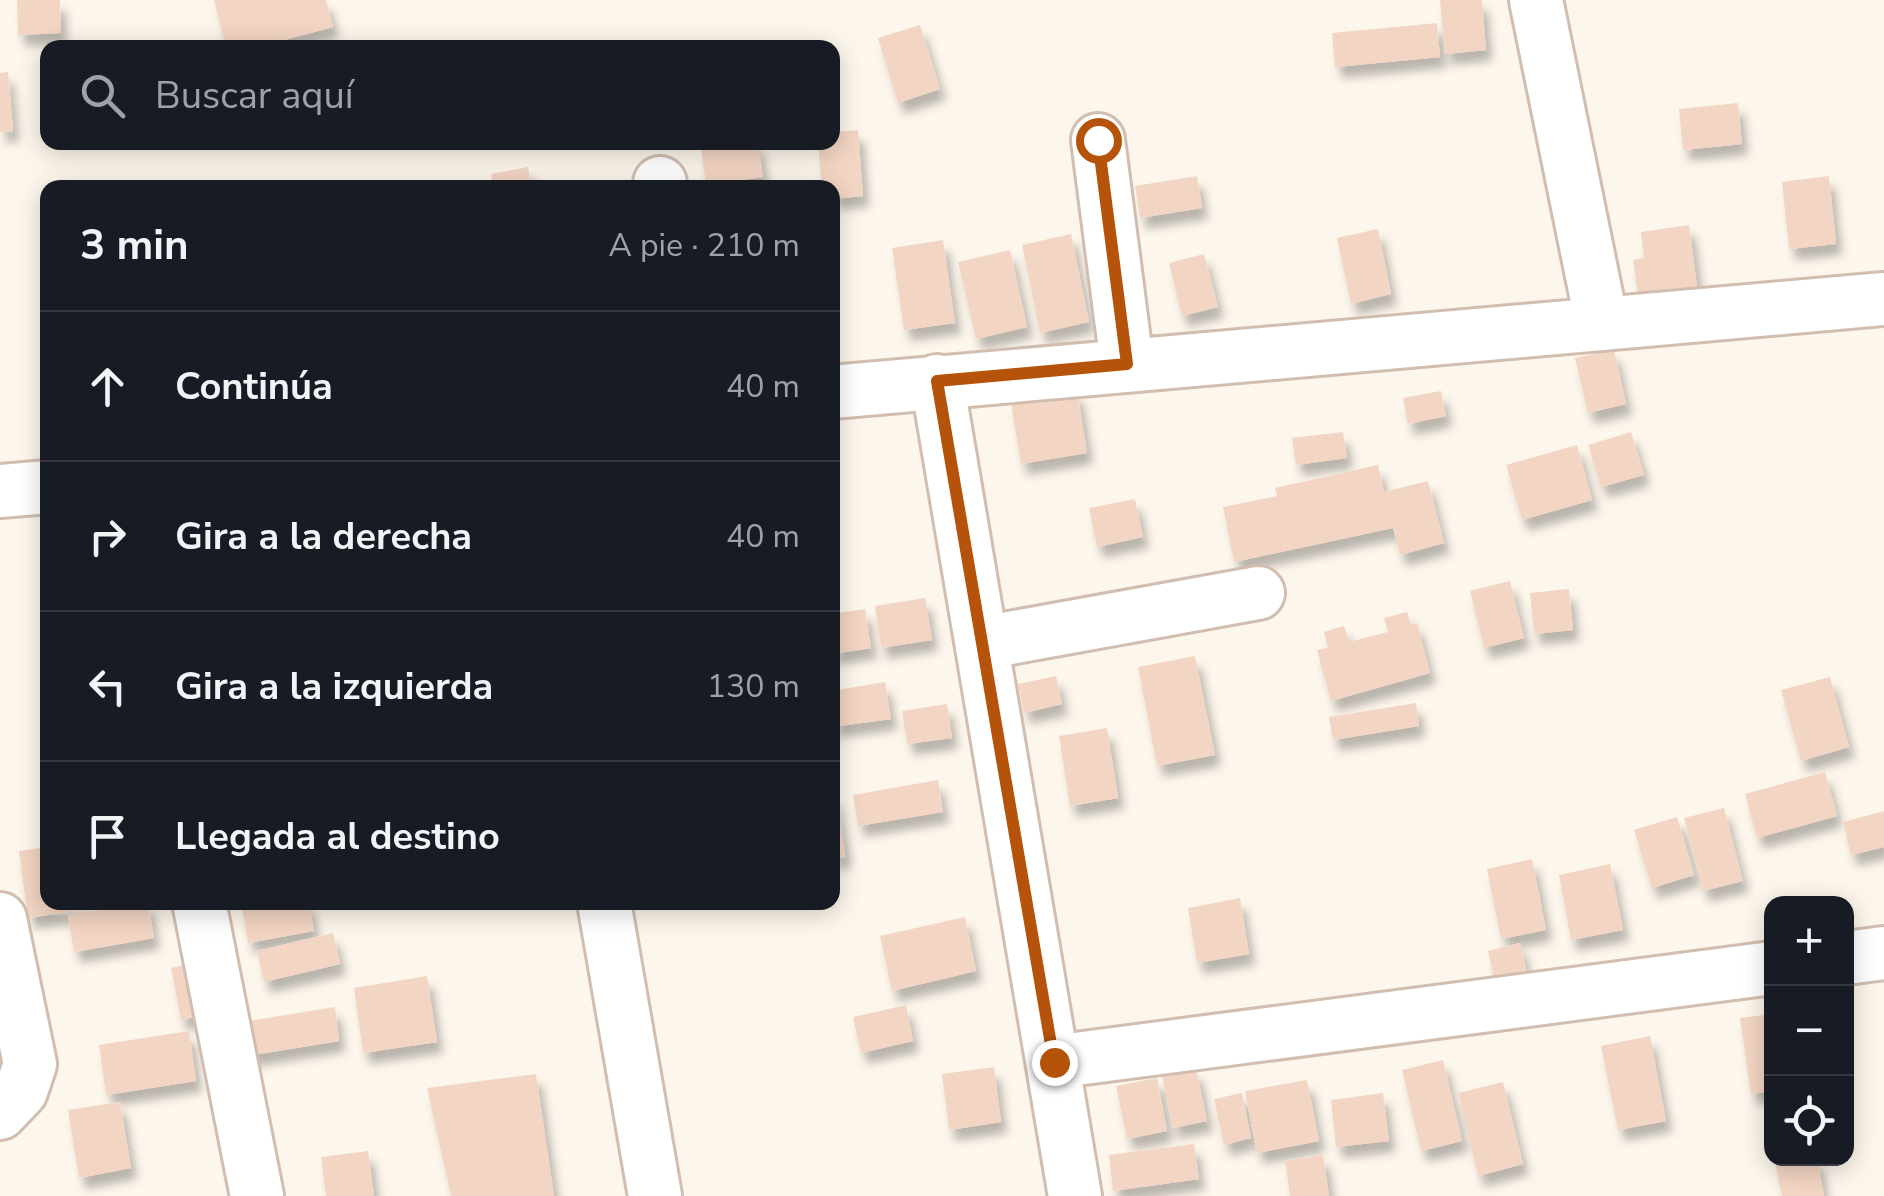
<!DOCTYPE html>
<html lang="es">
<meta charset="utf-8">
<style>
body{margin:0;font-family:"Nunito Sans",sans-serif;background:#242831;color:#f1f3f6}
.controls{position:absolute;right:30px;bottom:30px;display:grid;overflow:hidden;border-radius:20px;box-shadow:0 5px 25px #0003}
.controls button{width:90px;height:90px;display:grid;place-items:center;padding:0;border:0;border-bottom:2px solid #363941;background:#171b24;color:#f1f3f6;font:50px sans-serif}
.stop{position:absolute;width:30px;height:30px;margin:-22px;border:8px solid #b45309;border-radius:50%;background:#fff}
.stop.end{background:#b45309;border-color:#fff;box-shadow:0 2px 10px #0008}
.list{margin:0;padding:0;list-style:none}
h2{display:flex;justify-content:space-between;align-items:center;height:130px;margin:0;padding:0 40px;font-size:42px}
h2 small{font-size:32px;font-weight:400;color:#9ea1a6}
.list li{display:grid;grid-template-columns:65px 1fr auto;gap:30px;align-items:center;box-sizing:border-box;height:150px;padding:0 40px;border-top:2px solid #363941}
.list b{display:block;font-size:38px;white-space:nowrap}
.list em{font-size:32px;font-style:normal;color:#9ea1a6}
.icon{flex:none;width:55px;height:55px;fill:none;stroke:currentColor;stroke-width:2;stroke-linecap:round;stroke-linejoin:round}
.map{position:relative;flex:none;width:1884px;height:1196px;overflow:hidden}
.search{position:absolute;background:#171b24;box-shadow:0 5px 25px #0003;left:40px;top:40px;width:800px;height:110px;display:flex;align-items:center;gap:25px;box-sizing:border-box;padding:0 35px;border-radius:20px;color:#9ea1a6;font-size:38px}
.panel{position:absolute;background:#171b24;box-shadow:0 5px 25px #0003;left:40px;top:180px;width:800px;height:730px;border-radius:20px}
.map>svg:first-child{display:block}
</style>
<div class="map">
<svg width="1884" height="1196" viewBox="0 0 1884 1196">
<defs>
<filter id="shadow"><feDropShadow dx="6" dy="11" stdDeviation="5" flood-color="#0004"/></filter>
</defs>
<rect width="100%" height="100%" fill="#fdf6ec"/>
<path fill="#f3d5c3" filter="url(#shadow)" d="M17,0H60L61,33L18,35Z
M214,0H326L333,27L254,48H226Z
M1440,0H1482L1486,50L1445,54Z
M1437,23L1440,57L1335,67L1332,33Z
M920,25L940,89L898,103L878,38Z
M8,72L13,131L0,132V73Z
M1738,103L1742,144L1683,150L1679,109Z
M858,130L863,196L832,199V188H822L818,142H832V132Z
M751,142H758L763,177L706,185L701,149Z
M528,167L532,188H493L491,174Z
M1197,176L1202,208L1140,218L1135,186Z
M1829,176L1836,244L1789,249L1782,182Z
M1689,225L1698,294L1639,302L1633,260L1644,258L1641,232Z
M1378,229L1391,294L1351,304L1337,238Z
M1071,234L1089,322L1040,333L1022,245Z
M943,240L955,323L904,330L892,248Z
M1010,250L1027,327L976,339L958,262Z
M1204,254L1218,307L1182,316L1169,263Z
M1614,350L1626,404L1588,413L1575,358Z
M1077,391L1087,453L1021,464L1011,403Z
M1441,391L1446,416L1408,424L1403,398Z
M1343,432L1347,458L1296,465L1292,438Z
M1631,432L1644,475L1601,487L1588,445Z
M1577,445L1592,500L1522,520L1506,465Z
M1378,465L1384,492L1428,481L1444,543L1400,555L1393,528L1234,562L1223,507L1277,496L1275,488Z
M1135,499L1143,537L1097,547L1089,508Z
M1510,581L1524,638L1484,648L1470,591Z
M1569,589L1573,630L1534,634L1530,593Z
M925,598L932,640L881,648L875,606Z
M865,609L871,648L832,654V614Z
M1407,612L1411,625L1417,623L1430,673L1331,701L1317,650L1328,648L1324,632L1344,626L1349,642L1388,632L1384,618Z
M1195,656L1215,755L1157,766L1138,667Z
M1056,676L1062,704L1024,713L1018,684Z
M1830,677L1849,747L1801,761L1781,690Z
M885,682L891,719L832,727V691Z
M1416,703L1419,726L1333,740L1329,717Z
M947,704L952,738L907,744L902,711Z
M1107,728L1118,798L1070,806L1059,736Z
M1825,772L1837,816L1757,838L1745,794Z
M938,780L943,812L858,826L853,795Z
M836,795L845,857L832,859V796Z
M1724,808L1743,881L1703,891L1684,818Z
M1884,811V847L1851,855L1843,822Z
M1677,817L1694,875L1652,888L1634,830Z
M48,847V902H93L94,908L28,918L19,851Z
M1532,859L1546,930L1501,939L1487,869Z
M1610,864L1623,930L1571,940L1559,875Z
M1240,898L1249,954L1197,963L1188,908Z
M148,902L154,938L74,952L68,915Z
M241,902H309L314,931L248,943Z
M965,917L976,971L892,991L880,936Z
M333,933L340,964L264,982L257,951Z
M1520,943L1528,978L1496,986L1488,951Z
M193,963L204,1015L181,1020L171,968Z
M427,976L437,1042L363,1053L354,988Z
M906,1005L913,1041L861,1053L853,1017Z
M335,1007L339,1041L247,1056L242,1022Z
M1772,1014V1091L1751,1094L1740,1018Z
M189,1031L196,1081L106,1095L99,1045Z
M1650,1036L1666,1121L1618,1130L1601,1046Z
M1443,1060L1462,1141L1421,1151L1402,1070Z
M994,1067L1001,1122L949,1130L942,1074Z
M1196,1069L1207,1121L1173,1128L1162,1076Z
M536,1074L554,1196H451L427,1088Z
M1157,1078L1167,1131L1127,1139L1116,1086Z
M1307,1080L1319,1141L1257,1153L1245,1091Z
M1503,1082L1523,1164L1478,1176L1458,1093Z
M1242,1093L1251,1138L1224,1145L1214,1099Z
M1383,1093L1389,1141L1336,1147L1331,1100Z
M120,1102L131,1168L79,1178L68,1110Z
M1194,1144L1199,1179L1113,1191L1109,1155Z
M368,1151L374,1196H326L321,1157Z
M1323,1155L1329,1196H1290L1285,1161Z
M1774,1158H1817L1824,1196H1782Z"/>
<g fill="none" stroke-linecap="round" stroke-linejoin="round">
<g stroke="#d1beb0" stroke-width="58">
<path id="minor" d="M1536,0L1602,324
M1098,140L1127,364
M660,183V188
M937,381L1075,1196
M832,392L1884,299
M0,491L48,487
M982,643L1258,593
M199,902L257,1196
M604,902L655,1196
M0,919L30,1064L21,1091L0,1113
M1846,958L1884,953
M1053,1062L1772,968"/>
</g>
<use href="#minor" stroke="#fff" stroke-width="52"/>
</g>
<g fill="none" stroke-linecap="round" stroke-linejoin="round">
<path stroke="#b45309" stroke-width="12" d="M1054,1062L937,381L1127,364L1098,140"/>
</g>
</svg>
<div class="controls">
<button>+</button>
<button>−</button>
<button><svg class="icon" aria-label="locate" viewBox="0 0 24 24"><circle cx="12" cy="12" r="6"/><path d="M12 2v4M12 18v4M2 12h4M18 12h4"/></svg></button>
</div>
<div class="stop" style="left:1098px;top:140px"></div>
<div class="stop end" style="left:1054px;top:1062px"></div>
<div class="search"><svg class="icon" aria-label="search" viewBox="0 0 24 24"><circle cx="10" cy="10" r="6"/><path d="M15 15l6 6"/></svg>Buscar aquí</div>
<section class="panel">
<h2>3 min<small>A pie · 210 m</small></h2>
<ul class="list">
<li><svg class="icon" aria-label="ahead" viewBox="0 0 24 24"><path d="M12 20V5M6 11l6-6 6 6"/></svg><div><b>Continúa</b></div><em>40 m</em></li>
<li><svg class="icon" aria-label="right" viewBox="0 0 24 24"><path d="M7 20v-9h11M14 6l5 5-5 5"/></svg><div><b>Gira a la derecha</b></div><em>40 m</em></li>
<li><svg class="icon" aria-label="left" viewBox="0 0 24 24"><path d="M17 20v-9H6M10 6l-5 5 5 5"/></svg><div><b>Gira a la izquierda</b></div><em>130 m</em></li>
<li><svg class="icon" aria-label="arrive" viewBox="0 0 24 24"><path d="M6 21V4h12l-3 4 3 4H6"/></svg><div><b>Llegada al destino</b></div></li>
</ul>
</section>
</div>
